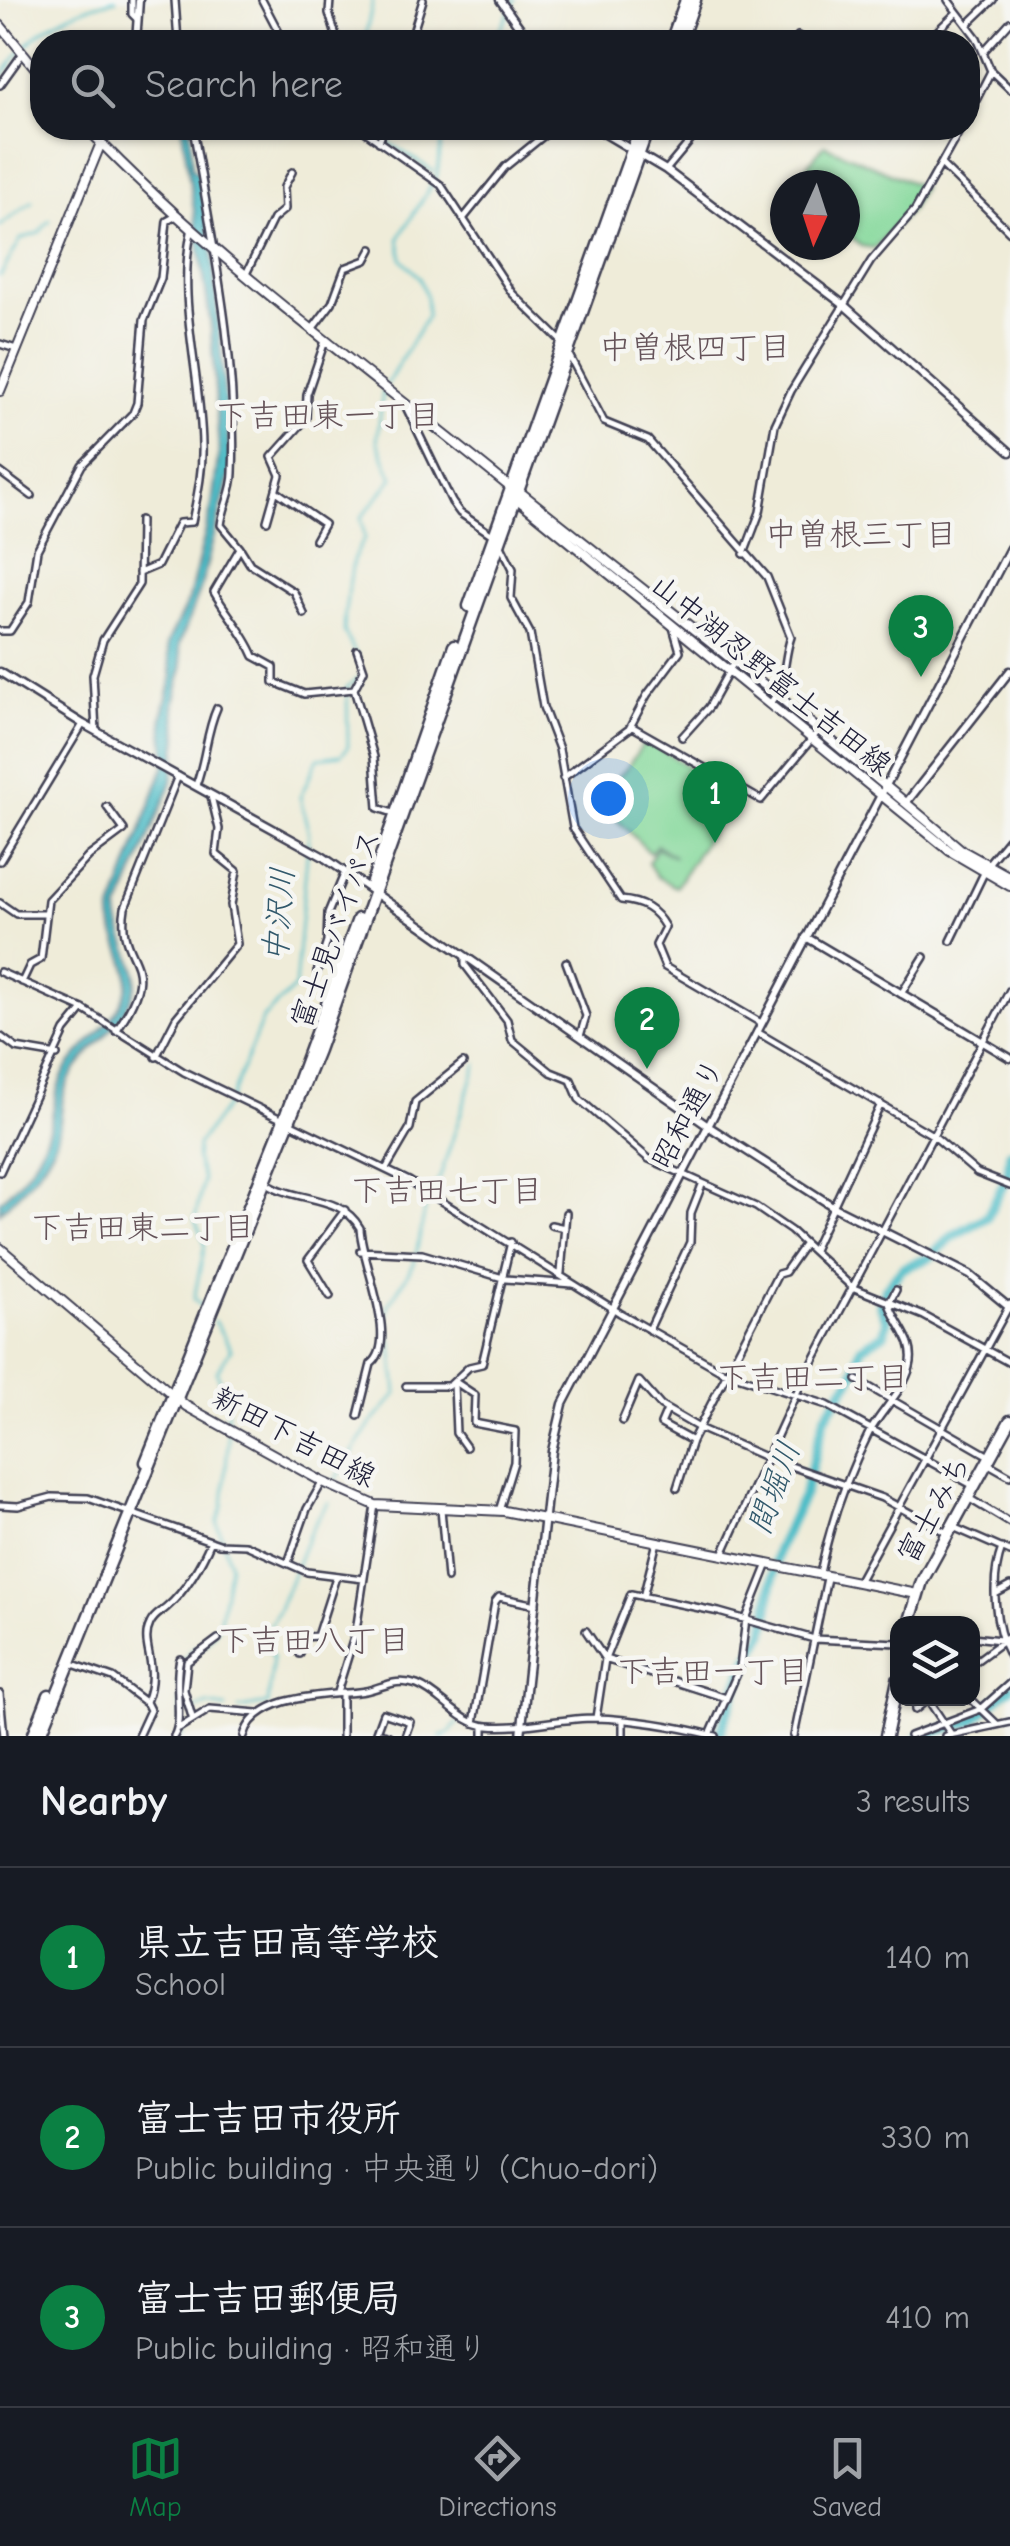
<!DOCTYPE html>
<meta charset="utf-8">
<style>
body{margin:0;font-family:"Comic Neue","Klee One",sans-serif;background:#20242c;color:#f1f3f6}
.controls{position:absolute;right:30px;bottom:30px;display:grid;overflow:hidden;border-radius:20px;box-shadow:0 2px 8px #0004}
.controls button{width:90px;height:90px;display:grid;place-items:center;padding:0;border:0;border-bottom:2px solid #363941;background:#171b24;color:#f1f3f6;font:50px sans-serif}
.compass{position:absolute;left:770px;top:170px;width:90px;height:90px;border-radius:50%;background:#171b24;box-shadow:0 2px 8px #0004;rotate:183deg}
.you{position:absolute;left:608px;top:798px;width:35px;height:35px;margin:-25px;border:8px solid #fff;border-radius:50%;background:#1a73e8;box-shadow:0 0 0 15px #1a73e833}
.badge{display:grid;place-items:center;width:65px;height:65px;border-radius:50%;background:#0b8043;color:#fff;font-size:32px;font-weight:700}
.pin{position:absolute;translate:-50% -82px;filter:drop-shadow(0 2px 5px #0008)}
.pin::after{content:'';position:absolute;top:52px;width:35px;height:30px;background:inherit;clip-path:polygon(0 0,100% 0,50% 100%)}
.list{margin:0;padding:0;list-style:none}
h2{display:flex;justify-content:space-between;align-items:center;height:130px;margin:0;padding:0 40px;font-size:42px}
h2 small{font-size:32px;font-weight:400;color:#9ea1a6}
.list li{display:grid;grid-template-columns:65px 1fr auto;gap:30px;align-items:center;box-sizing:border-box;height:180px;padding:0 40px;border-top:2px solid #363941}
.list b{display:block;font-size:38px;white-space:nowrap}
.list p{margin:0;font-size:32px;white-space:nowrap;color:#9ea1a6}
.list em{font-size:32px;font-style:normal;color:#9ea1a6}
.icon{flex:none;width:55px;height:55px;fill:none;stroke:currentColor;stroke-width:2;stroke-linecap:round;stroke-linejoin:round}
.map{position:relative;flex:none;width:1010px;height:1736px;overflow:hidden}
.search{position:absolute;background:#171b24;box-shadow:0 2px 8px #0004;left:30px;right:30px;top:30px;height:110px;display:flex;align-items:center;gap:25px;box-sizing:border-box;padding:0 35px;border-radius:40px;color:#9ea1a6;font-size:38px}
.sheet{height:670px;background:#171b24}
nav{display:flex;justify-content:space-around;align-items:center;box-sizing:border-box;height:140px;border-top:2px solid #363941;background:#171b24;font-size:28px;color:#9ea1a6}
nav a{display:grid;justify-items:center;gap:5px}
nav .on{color:#0b8043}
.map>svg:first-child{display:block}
</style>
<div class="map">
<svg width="1010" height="1736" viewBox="0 0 1010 1736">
<rect width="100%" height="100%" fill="#f6f6f2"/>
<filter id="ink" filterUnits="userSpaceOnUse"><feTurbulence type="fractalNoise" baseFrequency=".01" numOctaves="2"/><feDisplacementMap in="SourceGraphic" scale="20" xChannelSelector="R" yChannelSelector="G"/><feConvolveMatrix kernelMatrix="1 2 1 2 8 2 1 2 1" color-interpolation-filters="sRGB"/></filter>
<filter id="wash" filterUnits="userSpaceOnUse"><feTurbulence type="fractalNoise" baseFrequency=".0048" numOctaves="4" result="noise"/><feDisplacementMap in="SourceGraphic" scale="40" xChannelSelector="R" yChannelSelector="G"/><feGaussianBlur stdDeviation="2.25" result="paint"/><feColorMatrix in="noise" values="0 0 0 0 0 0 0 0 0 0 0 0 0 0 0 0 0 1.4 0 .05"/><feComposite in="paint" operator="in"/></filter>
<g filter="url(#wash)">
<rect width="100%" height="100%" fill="#efecd9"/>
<path fill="#83d89a" stroke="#527d6a" stroke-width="2.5" d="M824,145L922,187L911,210L874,248L861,246L845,232V185H791Z
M650,743L734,795L676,887L657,877L648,863L657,848L675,857L657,845L650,853L596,799L626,769L643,744Z"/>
<path fill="#51bec8" stroke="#3a7082" stroke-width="2.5" d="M182,128H190L192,169L198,173L212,249L231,469L200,590L179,645L182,667L174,705L178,737L172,782L118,912C118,936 140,963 135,986C125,1027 88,1045 69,1080C59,1099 63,1120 56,1140C45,1169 22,1190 0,1212V1201C23,1182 42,1155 50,1125C55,1105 56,1084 68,1067C87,1040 118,1021 127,988C133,964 111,938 111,914L166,761L162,718L172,678L167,644L189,599L212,506L219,451L211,326Z"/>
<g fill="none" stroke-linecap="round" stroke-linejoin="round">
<path stroke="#51bec8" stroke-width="2.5" d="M373,0L366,34L395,42
M487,42L502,27L515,0
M0,81C27,33 64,11 116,0
M381,128L378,136L433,171
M0,226L33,201
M0,276L21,239L39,233L50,220
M387,384L427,316L426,295L419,277L402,259L399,238L437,176L443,128
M357,657L344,631L345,611L353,560L365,538L361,518L393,478L377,441L383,391
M202,1307L194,1299L205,1244L195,1220L203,1180L196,1160L197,1145L229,1102L263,1018L295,987L309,834L300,797L318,758L341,755L348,747L347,687L358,678
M335,1481L370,1425L397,1394L392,1344L385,1322L389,1304L414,1264L427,1200L440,1177L477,1064
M180,1687L184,1658L193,1648L206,1644L219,1625L230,1564L217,1522L223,1507L228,1443L227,1408L217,1371L231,1349L214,1321
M180,1700L182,1736
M239,1709L268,1704L273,1658L261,1639C292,1597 297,1542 329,1502
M190,1711L207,1705L226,1708
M440,1736L449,1733L457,1723"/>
<path stroke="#51bec8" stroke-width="10" d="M719,1736L746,1664L765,1632L777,1550L804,1494L825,1417L854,1374L861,1348L884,1334L887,1320L880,1305L886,1288L903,1268L929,1258L954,1235L987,1217L1008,1175L1010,1153
M919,1736L971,1722L1010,1687"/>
</g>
</g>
<g filter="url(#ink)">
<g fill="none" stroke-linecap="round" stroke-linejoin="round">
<g stroke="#414053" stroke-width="10">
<path id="minor" d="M132,0V14L137,19
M175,0L178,42
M262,0L284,42
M330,0L329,13L338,42
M948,0L977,38L991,71L1010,89
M967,25L993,0
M935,33L955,14
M798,36L807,42
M410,42L423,0
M927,42L929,40
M983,52L1010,22
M0,85L23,53
M968,116L991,71
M193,128C212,240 238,358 233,473C233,491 223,507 221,525L240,548L214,592C227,615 244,632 254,656L274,667V682L304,694L354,689
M360,128L441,185L512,293L561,341
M379,142L384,128
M942,165L1010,232
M666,170L701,128
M463,219L505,167L553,128
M246,274L273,219L285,209L284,187L292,172
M313,328L332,303L345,268L366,260L372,249
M0,344L16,349
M569,355L604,422L648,440L767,577L791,637C783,659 787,683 771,702
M405,405L452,502L460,513L494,536
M0,472L32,496
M276,491L324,524L315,540
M267,521L280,475L272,457L306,419L307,394L325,341
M500,543L513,569L511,598L530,633L543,707L559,749L573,828L621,900C642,902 655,909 665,927L656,945L665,967L761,1023
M240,548L250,564L294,592L304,614
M744,554L760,512L775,425L791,391L871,261L915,210L961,128
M139,573L158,565L179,523L192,522C197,497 203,471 202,445C201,374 176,298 192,228
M0,631H10L29,602L37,550L82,465L133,413L137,403L144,320L161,278L167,221L178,215
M357,650L364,670L354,689L374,757L378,808L393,813
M631,726L761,800L820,729
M96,731L93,675L103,640L139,584L140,520
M682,737L709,707L734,662
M563,778L629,729L647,695L680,651L673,627
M196,785C206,759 206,732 217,708
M0,861L83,724
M987,865L1010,837
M0,903L16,914H44
M951,941L984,873
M465,957V965L507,1020L512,1040L551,1072L571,1080L579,1099L649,1159L756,1207L791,1231L852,1287L924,1316L1010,1363
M566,962L586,1016L580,1036
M0,972L83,1009L184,1072L409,1181L620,1313L722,1371L827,1405L974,1486
M317,972L327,942L328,913L345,872
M22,982L30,965L41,959L48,900L89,856L124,830L107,807
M901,994L924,957
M116,1031C167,957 115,966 125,908L178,776
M757,1032L934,1136L977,1173L1010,1186
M0,1036L16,1048L57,1055
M156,1057L176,1018L237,944L231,905L237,871L216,854L219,829L211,796
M386,1169L410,1128L415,1102L463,1063
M0,1172L65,1031L83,1009
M267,1183C297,1203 340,1193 360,1228C361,1261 400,1342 371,1364L358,1416
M551,1225L565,1228
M813,1250L881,1104
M360,1251L422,1254L506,1279L572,1284
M561,1273L566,1213
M330,1296L308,1260L345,1210
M649,1330L690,1242L691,1213L702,1185
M857,1380L989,1456
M457,1383L475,1395L474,1423L515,1431L514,1462L499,1511
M454,1384L456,1433L466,1447
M406,1386H449L469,1367L482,1364L511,1242
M667,1410L661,1424L692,1441
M622,1421L639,1381L661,1406L699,1428L765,1457L882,1498L947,1533
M987,1463L1010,1476
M677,1488L692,1441L778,1274L785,1272L804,1245
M970,1499L1010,1523
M0,1505L18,1506L52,1497L88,1498L219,1544L246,1545L307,1572L363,1579
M441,1509L447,1578
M953,1527L1010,1552
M1002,1548C990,1580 994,1627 1010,1657
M723,1554L797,1392L1010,990
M288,1563L307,1509L322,1483
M820,1573C830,1524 846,1478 869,1433C880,1412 904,1390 910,1367C917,1341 895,1325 889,1303L896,1290
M858,1582L1010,1304
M997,1593L1010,1586
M643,1597L657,1542
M586,1631L605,1659L726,1698
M972,1637L1001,1640
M300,1654L304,1637L317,1636L336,1577
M70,1663L113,1678L146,1703
M972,1664L1010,1636
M337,1692L356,1631L375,1505
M342,1692V1736
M0,1694L4,1736
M927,1698L951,1734
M970,1698L997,1724
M915,1710L927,1700
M192,1717L184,1690L187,1662L218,1639
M596,1718L605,1659L631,1594L719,1612L814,1639L898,1643
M623,1722V1736
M474,1723L495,1602L499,1597L536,1605
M179,1728L210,1709L258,1713
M710,1735L740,1667L746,1619L768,1564
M138,1736L150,1710L146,1702C161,1664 139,1646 150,1624C154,1615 159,1614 166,1608C185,1592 202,1563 211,1541
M174,1736C184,1720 173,1682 180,1659
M244,1736C255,1695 323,1695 358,1692C379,1691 393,1676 417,1685C443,1695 459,1724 488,1726C523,1729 560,1718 595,1718C634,1719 679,1727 716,1736
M389,1736L376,1732L383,1713L410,1722L405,1736
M484,1736V1726
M794,1736L827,1578
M910,1736L981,1709L1010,1683
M945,1736L1010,1722"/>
</g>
<g stroke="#414053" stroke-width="11">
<path id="tertiary" d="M500,0L530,42
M136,42L139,0
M595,128L666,170L844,305L1010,452
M101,143L107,128
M0,672L83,724L322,856L708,1126L834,1207L970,1275L1010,1308
M906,803L1010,671
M806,937L1010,1058
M521,1736L552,1451L563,1404L1010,548"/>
</g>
<g stroke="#414053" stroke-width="12">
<path id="secondary" d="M0,25L42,76
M87,128C214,262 368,371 511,488L516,498L950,851L1010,886
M0,391L101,143
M516,489L777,695L963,851L1010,877
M0,1248L186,1406L323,1482L375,1505L504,1511L917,1594"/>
</g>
<g stroke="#414053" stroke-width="15">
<path id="trunk" d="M671,42L686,0
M680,42L695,0
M469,606L640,128
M371,885L454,646
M146,1462L284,1120L358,919
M909,1624L922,1581L1010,1421
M33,1736L49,1695
M40,1736L318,1050L648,128
M886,1736L898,1680"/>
</g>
<use href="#minor" stroke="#fff" stroke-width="5"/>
<use href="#tertiary" stroke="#fff" stroke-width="6"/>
<use href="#secondary" stroke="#fff" stroke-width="8"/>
<use href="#trunk" stroke="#fff" stroke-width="10"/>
</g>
</g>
<g text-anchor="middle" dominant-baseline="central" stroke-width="9" stroke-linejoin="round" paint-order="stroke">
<g font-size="30" fill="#22223b" stroke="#f6f6f2">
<text transform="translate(771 675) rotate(39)">山中湖忍野富士吉田線</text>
<text transform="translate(336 929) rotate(-70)">富士見バイパス</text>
<text transform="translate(688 1114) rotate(-62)">昭和通り</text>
<text transform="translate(294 1437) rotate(28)">新田下吉田線</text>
<text transform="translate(934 1509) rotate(-61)">富士みち</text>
</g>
<g font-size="32" fill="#655359" stroke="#f6f6f2">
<text x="695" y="347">中曽根四丁目</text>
<text x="328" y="415">下吉田東一丁目</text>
<text x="861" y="534">中曽根三丁目</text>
<text x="447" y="1190">下吉田七丁目</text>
<text x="143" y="1227">下吉田東二丁目</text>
<text x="813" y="1377">下吉田二丁目</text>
<text x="314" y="1640">下吉田八丁目</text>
<text x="713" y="1671">下吉田一丁目</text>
</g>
<g font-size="32" font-style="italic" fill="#32596c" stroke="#f6f6f2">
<text transform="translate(279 915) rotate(-85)">中沢川</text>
<text transform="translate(774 1488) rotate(-70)">間堀川</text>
</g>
</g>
</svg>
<div class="controls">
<button><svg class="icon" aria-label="layers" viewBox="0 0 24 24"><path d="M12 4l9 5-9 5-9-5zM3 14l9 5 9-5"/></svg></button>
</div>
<svg class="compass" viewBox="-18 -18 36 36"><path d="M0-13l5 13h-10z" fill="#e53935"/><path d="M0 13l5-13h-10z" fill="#9ea1a6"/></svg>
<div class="you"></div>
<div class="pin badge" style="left:715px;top:843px">1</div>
<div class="pin badge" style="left:647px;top:1069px">2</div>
<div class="pin badge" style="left:921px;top:677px">3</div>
<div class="search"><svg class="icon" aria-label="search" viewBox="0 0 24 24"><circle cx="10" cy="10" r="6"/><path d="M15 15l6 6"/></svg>Search here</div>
</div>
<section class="sheet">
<h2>Nearby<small>3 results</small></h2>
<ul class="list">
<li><span class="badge">1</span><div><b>県立吉田高等学校</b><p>School</p></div><em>140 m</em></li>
<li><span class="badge">2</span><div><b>富士吉田市役所</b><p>Public building · 中央通り (Chuo-dori)</p></div><em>330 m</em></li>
<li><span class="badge">3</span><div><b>富士吉田郵便局</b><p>Public building · 昭和通り</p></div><em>410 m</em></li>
</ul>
</section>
<nav>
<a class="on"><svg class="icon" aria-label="map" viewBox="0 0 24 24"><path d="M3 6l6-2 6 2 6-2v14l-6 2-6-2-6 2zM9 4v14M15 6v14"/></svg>Map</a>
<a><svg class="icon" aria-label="directions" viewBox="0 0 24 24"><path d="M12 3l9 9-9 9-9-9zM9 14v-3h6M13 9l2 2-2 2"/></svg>Directions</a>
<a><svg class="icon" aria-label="saved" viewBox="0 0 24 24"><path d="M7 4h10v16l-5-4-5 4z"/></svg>Saved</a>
</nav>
